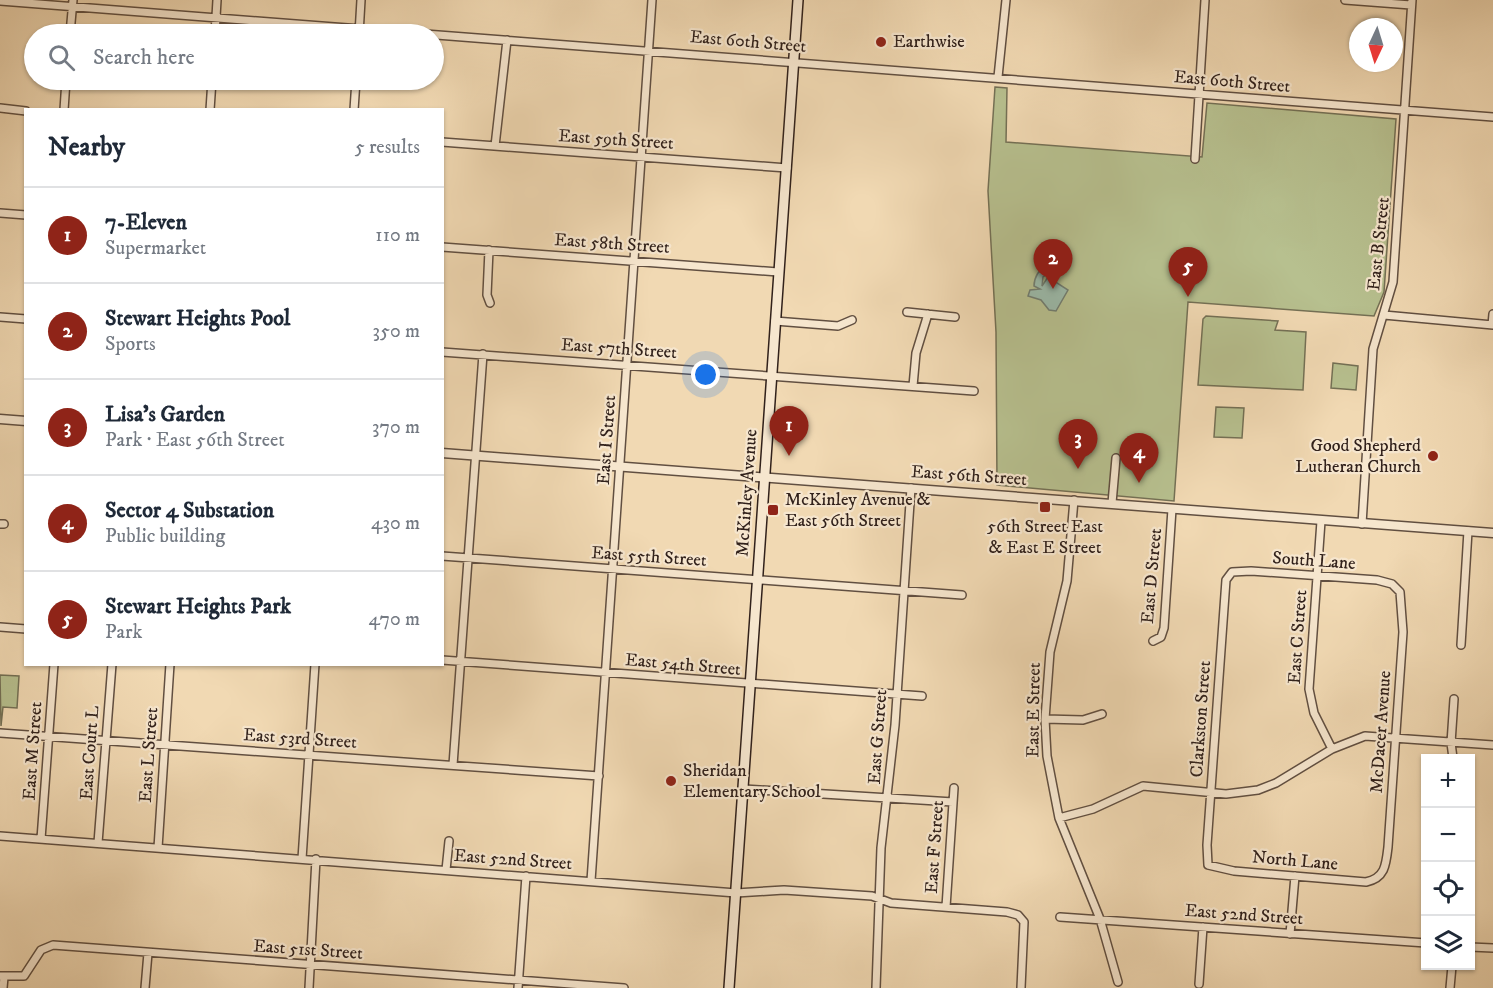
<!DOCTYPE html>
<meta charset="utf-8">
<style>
body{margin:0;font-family:"IM FELL DW Pica",serif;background:#f6f6f7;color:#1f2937}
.controls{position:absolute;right:18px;bottom:18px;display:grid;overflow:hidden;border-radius:0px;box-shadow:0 2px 4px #0004}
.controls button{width:54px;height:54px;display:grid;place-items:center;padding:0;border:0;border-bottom:2px solid #e0e1e3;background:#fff;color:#1f2937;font:30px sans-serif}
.compass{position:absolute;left:1349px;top:18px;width:54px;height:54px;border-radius:50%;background:#fff;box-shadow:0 2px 4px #0004;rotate:184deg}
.you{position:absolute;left:706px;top:375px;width:21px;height:21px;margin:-15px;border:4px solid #fff;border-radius:50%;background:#1a73e8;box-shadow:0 0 0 9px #1a73e833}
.badge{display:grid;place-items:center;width:39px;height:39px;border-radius:50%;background:#8f2418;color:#fff;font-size:20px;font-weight:700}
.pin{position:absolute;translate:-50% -50px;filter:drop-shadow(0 2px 3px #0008)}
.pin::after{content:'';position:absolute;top:32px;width:21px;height:18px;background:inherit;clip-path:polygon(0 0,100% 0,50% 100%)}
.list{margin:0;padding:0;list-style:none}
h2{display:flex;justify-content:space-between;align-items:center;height:78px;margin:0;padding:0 24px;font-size:26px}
h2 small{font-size:20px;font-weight:400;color:#747a83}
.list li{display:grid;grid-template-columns:39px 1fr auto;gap:18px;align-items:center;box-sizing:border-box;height:96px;padding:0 24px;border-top:2px solid #e0e1e3}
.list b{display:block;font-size:22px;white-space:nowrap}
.list p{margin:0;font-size:20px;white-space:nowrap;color:#747a83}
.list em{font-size:20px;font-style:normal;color:#747a83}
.icon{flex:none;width:33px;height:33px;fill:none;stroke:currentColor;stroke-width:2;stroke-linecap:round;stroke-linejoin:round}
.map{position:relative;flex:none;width:1493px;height:988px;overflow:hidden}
.search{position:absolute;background:#fff;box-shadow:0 2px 4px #0004;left:24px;top:24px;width:420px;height:66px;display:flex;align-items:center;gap:15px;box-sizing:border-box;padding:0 21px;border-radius:33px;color:#747a83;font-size:22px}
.panel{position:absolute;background:#fff;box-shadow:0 2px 4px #0004;left:24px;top:108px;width:420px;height:558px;border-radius:0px}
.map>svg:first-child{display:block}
</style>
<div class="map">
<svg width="1493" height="988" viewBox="0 0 1493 988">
<rect width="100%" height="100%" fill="#f1d9b3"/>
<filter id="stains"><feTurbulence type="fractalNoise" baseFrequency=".00333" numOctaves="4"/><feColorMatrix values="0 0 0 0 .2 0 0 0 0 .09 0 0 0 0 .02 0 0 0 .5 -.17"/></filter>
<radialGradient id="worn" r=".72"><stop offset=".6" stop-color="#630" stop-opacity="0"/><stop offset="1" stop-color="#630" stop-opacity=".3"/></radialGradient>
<path fill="#b7c08f" stroke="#747055" stroke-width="1.5" d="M995,87L1007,88L1006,142L1202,157L1207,103L1396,119L1384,292L1374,316L1188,302L1174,501L997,485L996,332L988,191Z
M1206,316L1278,321L1275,330L1306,332L1303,390L1198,385L1203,319Z
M1333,363L1358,366L1356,390L1331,388Z
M1216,407L1244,408L1242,438L1214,437Z
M0,675L19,676L17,708L3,707L1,726Z"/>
<path fill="#9bbaaa" stroke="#717d71" stroke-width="1.5" d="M1047,266L1051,271L1043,277L1042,286L1048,277L1068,290L1056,311L1049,310L1041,300L1028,296L1030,290L1040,289L1034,286C1034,278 1039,268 1047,266Z"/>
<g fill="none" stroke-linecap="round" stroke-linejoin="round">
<g stroke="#614f41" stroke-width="10">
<path id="minor" d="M1345,0L1411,5
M0,1L1493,117
M70,34L73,0
M215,34L217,0
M359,34L361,0
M998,77L1006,0
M0,108L26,111
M64,110L66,80
M210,110L212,80
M354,110L356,80
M442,142L787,168
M495,146L507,40
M1195,159L1205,0
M0,213L26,215
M442,247L778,272
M489,250L487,295L490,303
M907,312L955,317
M1384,315L1493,325
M0,317L26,319
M775,321L838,326L852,320
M1492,325L1493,314
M442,352L974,391
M913,386L916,353L928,314
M1074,500L1067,581L1050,652L1045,719L1047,756L1059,818L1100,919L1118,982
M1112,503L1116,458
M1321,521L1309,689L1314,713L1332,749
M0,524H4
M1362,524L1373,349L1393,282L1412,0
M442,556L962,595
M1251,571L1377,580L1392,584L1400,592L1403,632L1388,847C1386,865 1385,878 1366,882L1234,871L1208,865L1207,845L1226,580L1232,572Z
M0,627L26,629
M1153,641L1161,637L1164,628L1172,509
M1461,645L1468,531
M442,660L922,696
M1045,719L1083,720L1102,714
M0,733L599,776
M1453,758L1451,743L1454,699
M453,765L483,354
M744,789L953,802
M1059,818L1093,809L1143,786L1226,794L1258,790L1276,783L1332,749L1365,736L1493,745
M0,836L736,893L784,890L872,896L891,903L1007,912L1018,915L1024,922L1021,988
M41,839L54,664
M98,843L112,664
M158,848L170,664
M302,859L315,664
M446,870L449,841
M591,881L652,0
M946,907L954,788
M1060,917L1426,943
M1290,934L1295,876
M1470,947L1493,948
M0,976H24L41,950L53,945L624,988
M1199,984L1203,927
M3,988L4,977
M145,988L148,953
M309,988L316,859
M518,988L526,876
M876,988L881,848L895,725L911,488
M1450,988L1452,966"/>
</g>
<g stroke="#614f41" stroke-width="11">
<path id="tertiary" d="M0,419L26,421
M442,453L1493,533"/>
</g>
<g stroke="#31211b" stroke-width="12">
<path id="secondary" d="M729,988L798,0"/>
</g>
<use href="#minor" stroke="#f6e6ce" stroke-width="7"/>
<use href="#tertiary" stroke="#f6e6ce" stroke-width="8"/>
<use href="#secondary" stroke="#f6e6ce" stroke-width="9"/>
</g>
<g fill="#8f2418" stroke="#f6e6ce" stroke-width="2">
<circle cx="881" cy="42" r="6"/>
<circle cx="1433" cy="456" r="6"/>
<rect x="1039" y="501" width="12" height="12" rx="3"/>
<rect x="767" y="504" width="12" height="12" rx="3"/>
<circle cx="671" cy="781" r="6"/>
</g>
<g text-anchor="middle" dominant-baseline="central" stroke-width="4.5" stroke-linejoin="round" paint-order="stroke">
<g font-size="18" fill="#31211b" stroke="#f6e6ce">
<text transform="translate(748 42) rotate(5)">East 60th Street</text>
<text transform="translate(1232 82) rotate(5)">East 60th Street</text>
<text transform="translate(616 140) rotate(4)">East 59th Street</text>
<text transform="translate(612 244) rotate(4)">East 58th Street</text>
<text transform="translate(1379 244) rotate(-84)">East B Street</text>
<text transform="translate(619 349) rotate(4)">East 57th Street</text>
<text transform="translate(607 440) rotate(-86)">East I Street</text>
<text transform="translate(969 476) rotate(4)">East 56th Street</text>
<text transform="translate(747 493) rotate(-86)">McKinley Avenue</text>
<text transform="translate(649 557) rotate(4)">East 55th Street</text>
<text transform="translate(1314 561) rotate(4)">South Lane</text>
<text transform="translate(1152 576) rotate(-85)">East D Street</text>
<text transform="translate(1298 637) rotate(-86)">East C Street</text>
<text transform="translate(683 665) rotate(5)">East 54th Street</text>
<text transform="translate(1034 710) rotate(-89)">East E Street</text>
<text transform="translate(1201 719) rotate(-86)">Clarkston Street</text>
<text transform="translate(1381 732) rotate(-86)">McDacer Avenue</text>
<text transform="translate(878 737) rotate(-86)">East G Street</text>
<text transform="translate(300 739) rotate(4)">East 53rd Street</text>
<text transform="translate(33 751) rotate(-86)">East M Street</text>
<text transform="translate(90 753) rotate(-86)">East Court L</text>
<text transform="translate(149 755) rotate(-86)">East L Street</text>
<text transform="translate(935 847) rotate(-86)">East F Street</text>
<text transform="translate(513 860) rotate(4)">East 52nd Street</text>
<text transform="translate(1295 861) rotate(5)">North Lane</text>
<text transform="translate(1244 915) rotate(4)">East 52nd Street</text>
<text transform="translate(308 950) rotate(4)">East 51st Street</text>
</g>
<g font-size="18" fill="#31211b" stroke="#f6e6ce" text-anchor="start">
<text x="893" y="42">Earthwise</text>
<text x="1421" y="446" text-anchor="end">Good Shepherd<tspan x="1421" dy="21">Lutheran Church</tspan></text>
<text x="785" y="500">McKinley Avenue &amp;<tspan x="785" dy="21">East 56th Street</tspan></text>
<text x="1045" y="527" text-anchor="middle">56th Street East<tspan x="1045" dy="21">&amp; East E Street</tspan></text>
<text x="683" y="771">Sheridan<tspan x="683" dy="21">Elementary School</tspan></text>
</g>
</g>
<rect width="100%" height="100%" filter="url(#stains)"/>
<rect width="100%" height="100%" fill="url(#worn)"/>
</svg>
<div class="controls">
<button>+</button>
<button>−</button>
<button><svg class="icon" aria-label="locate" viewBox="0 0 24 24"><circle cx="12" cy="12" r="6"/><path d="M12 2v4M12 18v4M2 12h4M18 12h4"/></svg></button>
<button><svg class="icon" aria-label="layers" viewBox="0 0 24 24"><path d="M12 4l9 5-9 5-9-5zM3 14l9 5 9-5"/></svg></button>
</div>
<svg class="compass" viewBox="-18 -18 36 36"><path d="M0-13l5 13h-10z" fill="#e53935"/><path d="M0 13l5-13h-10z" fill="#747a83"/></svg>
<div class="you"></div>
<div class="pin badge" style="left:789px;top:456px">1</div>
<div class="pin badge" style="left:1053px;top:289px">2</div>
<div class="pin badge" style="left:1078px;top:469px">3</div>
<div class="pin badge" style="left:1139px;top:483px">4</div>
<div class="pin badge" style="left:1188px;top:297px">5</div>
<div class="search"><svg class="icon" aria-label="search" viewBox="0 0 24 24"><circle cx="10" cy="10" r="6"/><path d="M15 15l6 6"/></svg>Search here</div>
<section class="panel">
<h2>Nearby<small>5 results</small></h2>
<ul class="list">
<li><span class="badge">1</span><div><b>7-Eleven</b><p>Supermarket</p></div><em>110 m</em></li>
<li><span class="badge">2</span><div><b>Stewart Heights Pool</b><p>Sports</p></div><em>350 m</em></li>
<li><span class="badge">3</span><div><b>Lisa's Garden</b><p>Park · East 56th Street</p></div><em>370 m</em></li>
<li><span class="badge">4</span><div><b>Sector 4 Substation</b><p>Public building</p></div><em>430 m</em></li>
<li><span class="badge">5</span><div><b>Stewart Heights Park</b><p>Park</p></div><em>470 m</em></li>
</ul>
</section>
</div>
